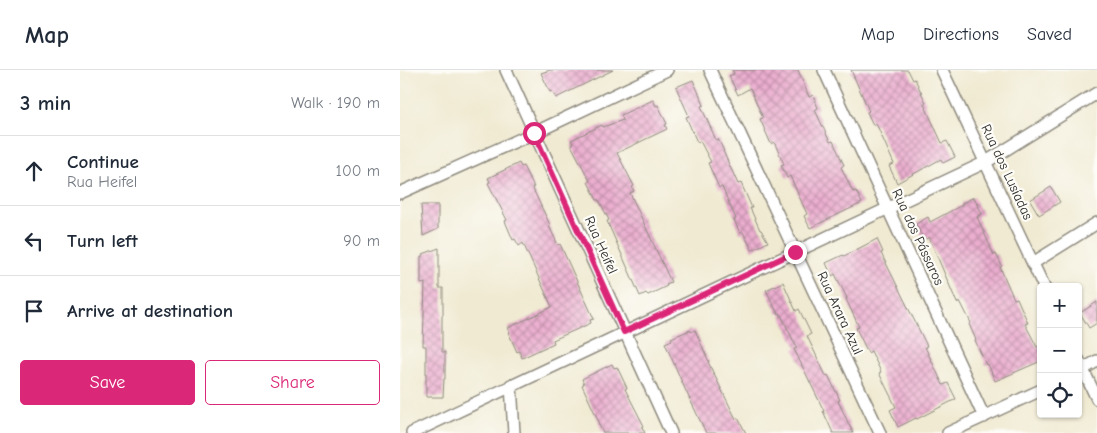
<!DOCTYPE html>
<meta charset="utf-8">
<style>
body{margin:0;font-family:"Comic Neue",sans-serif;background:#f2f2f3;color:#1f2937}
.controls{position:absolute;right:15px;bottom:15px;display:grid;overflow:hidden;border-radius:5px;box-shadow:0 1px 4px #0004}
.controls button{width:45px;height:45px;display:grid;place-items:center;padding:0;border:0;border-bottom:1px solid #e0e1e3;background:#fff;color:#1f2937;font:25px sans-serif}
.stop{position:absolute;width:15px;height:15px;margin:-11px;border:4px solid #db2777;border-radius:50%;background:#fff}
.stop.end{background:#db2777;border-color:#fff;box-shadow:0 1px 5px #0008}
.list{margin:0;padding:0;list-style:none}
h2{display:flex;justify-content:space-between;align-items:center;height:65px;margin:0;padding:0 20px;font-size:21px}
h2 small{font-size:16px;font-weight:400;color:#747a83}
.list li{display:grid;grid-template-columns:32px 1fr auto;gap:15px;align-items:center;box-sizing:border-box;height:70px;padding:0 20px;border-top:1px solid #e0e1e3}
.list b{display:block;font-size:19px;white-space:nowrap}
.list p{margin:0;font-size:16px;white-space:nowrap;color:#747a83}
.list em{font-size:16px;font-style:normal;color:#747a83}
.actions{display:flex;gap:10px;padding:15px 20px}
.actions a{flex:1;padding:11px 0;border:1px solid #db2777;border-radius:5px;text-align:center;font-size:18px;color:#db2777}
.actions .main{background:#db2777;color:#fff}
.icon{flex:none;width:28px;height:28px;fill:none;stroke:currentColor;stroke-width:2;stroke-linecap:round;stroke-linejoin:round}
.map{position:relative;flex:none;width:697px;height:363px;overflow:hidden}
header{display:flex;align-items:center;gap:30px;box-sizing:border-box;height:70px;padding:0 25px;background:#fff;border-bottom:1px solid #e0e1e3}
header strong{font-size:24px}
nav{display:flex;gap:28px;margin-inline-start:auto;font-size:18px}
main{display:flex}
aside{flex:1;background:#fff}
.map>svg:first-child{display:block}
</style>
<header>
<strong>Map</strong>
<nav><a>Map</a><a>Directions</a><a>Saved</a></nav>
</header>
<main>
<aside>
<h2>3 min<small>Walk · 190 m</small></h2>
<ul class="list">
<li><svg class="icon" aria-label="ahead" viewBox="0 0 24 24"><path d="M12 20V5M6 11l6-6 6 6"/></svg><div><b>Continue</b><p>Rua Heifel</p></div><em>100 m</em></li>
<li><svg class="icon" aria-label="left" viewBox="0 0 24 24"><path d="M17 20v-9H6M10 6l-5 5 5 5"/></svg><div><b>Turn left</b></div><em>90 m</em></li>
<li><svg class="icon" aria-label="arrive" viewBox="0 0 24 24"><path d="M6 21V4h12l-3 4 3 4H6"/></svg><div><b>Arrive at destination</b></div></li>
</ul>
<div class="actions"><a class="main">Save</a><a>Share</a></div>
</aside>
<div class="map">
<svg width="697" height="363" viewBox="0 0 697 363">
<defs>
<pattern id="building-cross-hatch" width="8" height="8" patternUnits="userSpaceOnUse" patternTransform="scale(1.25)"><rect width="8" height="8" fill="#ebaecf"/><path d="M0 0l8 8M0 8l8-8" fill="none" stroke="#bf8ea8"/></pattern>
</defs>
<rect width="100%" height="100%" fill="#fdfcf7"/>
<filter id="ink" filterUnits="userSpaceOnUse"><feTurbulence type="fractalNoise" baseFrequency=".02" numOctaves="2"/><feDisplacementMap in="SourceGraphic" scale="10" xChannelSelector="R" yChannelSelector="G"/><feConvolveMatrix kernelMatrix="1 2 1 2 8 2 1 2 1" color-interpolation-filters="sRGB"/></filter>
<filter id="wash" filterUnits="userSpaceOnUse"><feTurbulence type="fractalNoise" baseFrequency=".0096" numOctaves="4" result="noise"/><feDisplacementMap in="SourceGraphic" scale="20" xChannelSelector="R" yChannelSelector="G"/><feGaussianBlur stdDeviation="1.12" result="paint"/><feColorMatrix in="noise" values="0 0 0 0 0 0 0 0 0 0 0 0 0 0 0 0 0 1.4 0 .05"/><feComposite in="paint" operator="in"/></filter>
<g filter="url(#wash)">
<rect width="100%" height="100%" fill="#f0ead2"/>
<g id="blocks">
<path fill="url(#building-cross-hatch)" d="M150,0H213L156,28L152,21L150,22L141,3Z
M332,0H398L409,27L413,25L418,38L415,40L430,72L433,71L444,95L441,97L453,122L456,121L462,133L410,158L404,146L407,144L390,106L387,108L381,95L384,94L374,72L371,74L360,49L363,48L350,18L338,25L329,6L334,4Z
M451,0H508L513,10L515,9L526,33L524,34L542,73L547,71L555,87L543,93L541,89L497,113L489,96L494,94L476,53L473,55L467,42L469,41Z
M293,10L304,35L301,36L316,70L318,69L324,81H323L338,114L341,113L352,138H350L360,160H361L368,172L352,180L343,162L340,163L334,150L336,149L322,117L319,118L308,93L311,92L300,71L297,72L286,47L289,46L276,17Z
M253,30L256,36L258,35L267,54L265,55L267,59L217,83L234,116L232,117L234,121L230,123L271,212L266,214L267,216L248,225L246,223L240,226L207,151L209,150L199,130H197L188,112L190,111L171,75L173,74L171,70L202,55L203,57L223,50L221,45Z
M119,93L121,97L123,96L128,106L134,117H132L150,155L149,156L158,175L160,174L194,249L190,250L191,253L153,270L154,273L122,288L119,281L117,282L109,264L110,263L108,258L152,237L123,173L119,176L115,169L113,170L105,151L107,150L88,113L90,112L88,108Z
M651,117L660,132L639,145L630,130Z
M574,127L582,144L577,147L594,185L596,184L602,196L600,197L614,229L617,228L628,253L625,254L637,277L641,275V291L595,311L588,294L586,295L575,270H576L569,254L571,253L560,231L557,233L529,167L524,170L516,154L528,147L530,152L562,135V133Z
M21,135H38V159L23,166Z
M477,169L483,182L481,183L527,276L525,277L543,315L548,313L556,329L517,349L516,348L498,357L490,340L496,337L479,303L481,302L471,281L468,283L456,258L459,257L446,229L447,228L435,204L432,206L426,193L443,185L444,186Z
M39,178V218H43V245H42V282H45V309H44L43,327H26V276H23L25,213L21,214V186H23V184Z
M383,212L396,241L399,239L411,264L407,266L426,306L428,305L440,330L438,331L453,363H433L423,341H424L394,279L397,278L380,243L378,244L366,220Z
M697,232V253L689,258L680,243Z
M290,260L291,262L295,260L309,292H308L336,349L338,348L346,363H306L285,319L265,273L272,270L271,268Z
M212,294L214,298L217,297L227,318L225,319L244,356L242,357L245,363H203L198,353L199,352L182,315L184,314L182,309Z"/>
</g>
</g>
<g filter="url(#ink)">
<use href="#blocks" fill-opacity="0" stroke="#8e8a7e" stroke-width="1"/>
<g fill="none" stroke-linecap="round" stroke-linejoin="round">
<g stroke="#8e8a7e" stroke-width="14">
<path id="street" d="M106,0L271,363
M310,0L480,363
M424,0L584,347
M542,0L644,217
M0,123L134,63L267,0
M633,193L697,153
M678,289L697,329
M678,302L697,291
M111,315L114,363
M12,363L586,92L697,23
M548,363L641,320"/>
</g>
<use href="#street" stroke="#fff" stroke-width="11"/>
</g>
</g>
<g fill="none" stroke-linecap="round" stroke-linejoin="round" filter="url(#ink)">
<path stroke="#db2777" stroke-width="6" d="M134,63L224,262L395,182"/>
</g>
<g text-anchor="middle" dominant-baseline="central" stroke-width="4.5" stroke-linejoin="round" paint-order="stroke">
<g font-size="14" fill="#2b2b2b" stroke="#fdfcf7">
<text transform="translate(607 102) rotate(65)">Rua dos Lusíadas</text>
<text transform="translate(518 167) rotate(65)">Rua dos Pássaros</text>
<text transform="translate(201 175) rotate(66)">Rua Heifel</text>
<text transform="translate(440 243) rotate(65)">Rua Arara Azul</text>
</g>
</g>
</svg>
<div class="controls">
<button>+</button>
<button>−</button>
<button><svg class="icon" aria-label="locate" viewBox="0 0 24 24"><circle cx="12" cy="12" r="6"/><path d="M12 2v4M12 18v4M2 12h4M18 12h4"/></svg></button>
</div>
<div class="stop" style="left:134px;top:63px"></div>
<div class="stop end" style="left:395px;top:182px"></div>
</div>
</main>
